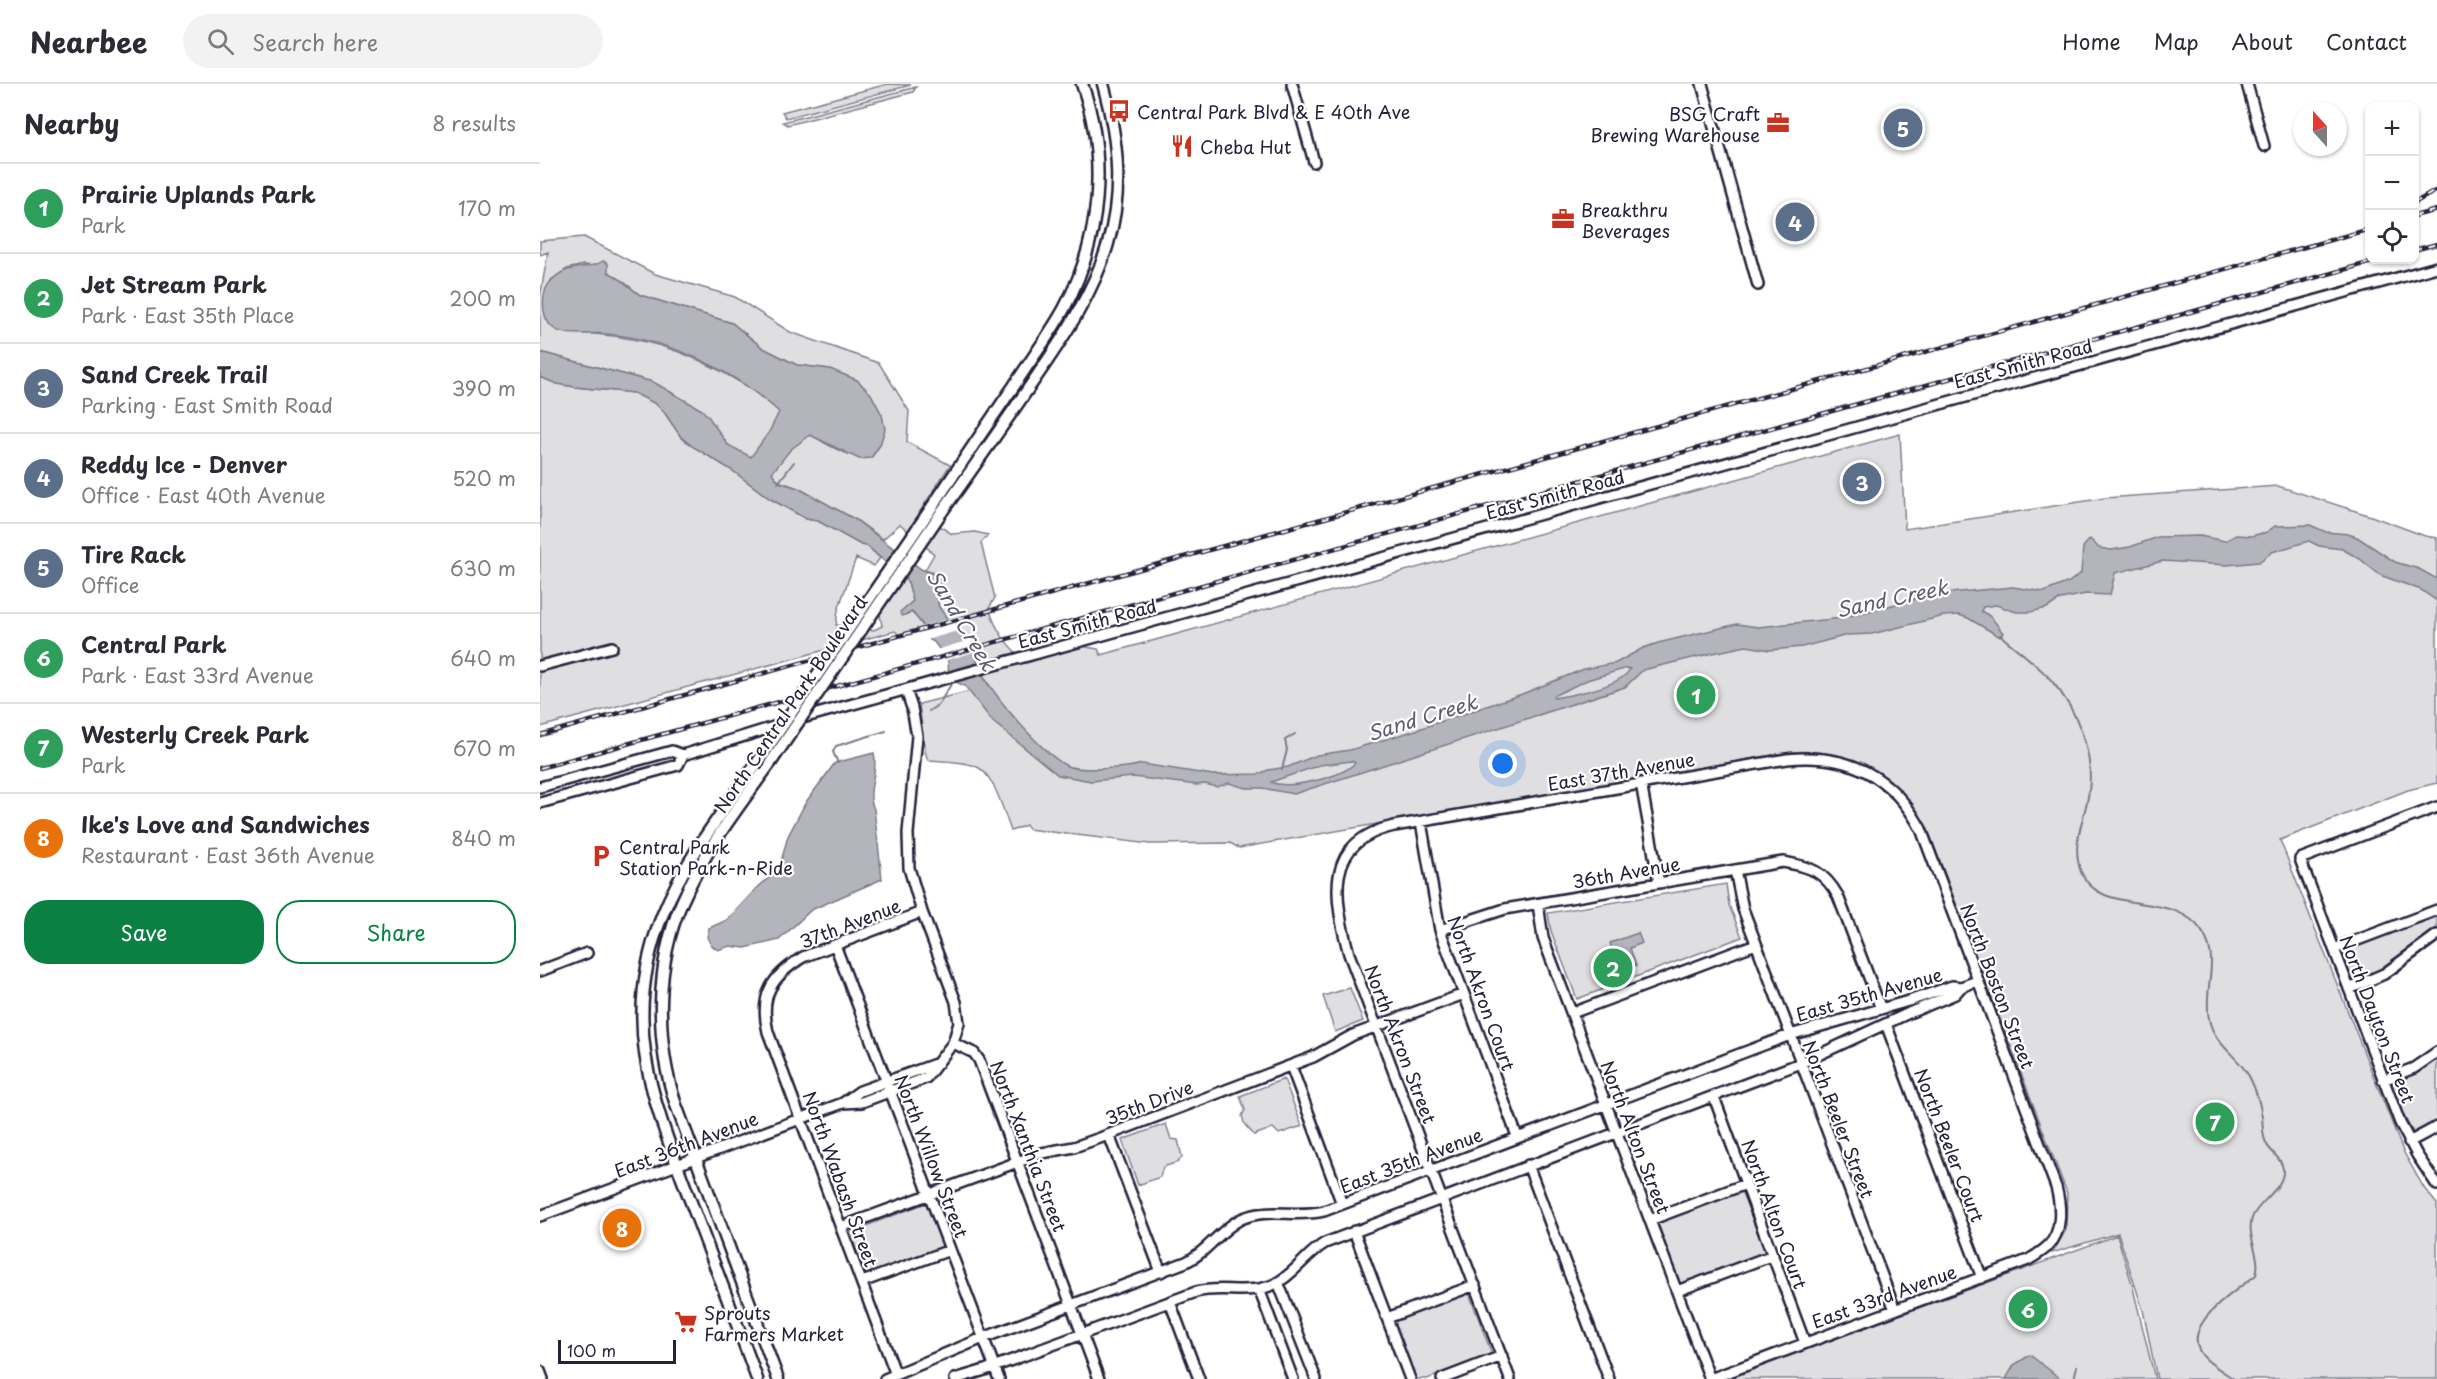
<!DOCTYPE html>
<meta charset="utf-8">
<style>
body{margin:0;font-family:"Playpen Sans",sans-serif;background:#f2f2f3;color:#2b2b33}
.controls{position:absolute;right:18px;top:18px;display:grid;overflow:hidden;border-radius:12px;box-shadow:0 2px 4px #0004}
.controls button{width:54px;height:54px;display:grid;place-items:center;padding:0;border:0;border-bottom:2px solid #e1e1e2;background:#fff;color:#2b2b33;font:30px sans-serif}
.compass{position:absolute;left:1753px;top:18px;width:54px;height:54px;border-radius:50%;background:#fff;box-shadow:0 2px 4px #0004;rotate:339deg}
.scale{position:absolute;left:18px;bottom:15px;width:118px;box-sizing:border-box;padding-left:6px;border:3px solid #22223b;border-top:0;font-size:16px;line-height:21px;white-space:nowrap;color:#22223b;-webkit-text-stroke:4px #fff;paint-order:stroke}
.you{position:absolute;left:963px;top:680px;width:21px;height:21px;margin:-15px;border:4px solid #fff;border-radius:50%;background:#1a73e8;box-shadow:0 0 0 9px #1a73e833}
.badge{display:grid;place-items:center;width:39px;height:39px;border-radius:50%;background:#0b8043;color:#fff;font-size:20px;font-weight:700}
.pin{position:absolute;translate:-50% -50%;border:3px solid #fff;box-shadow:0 2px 6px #0006}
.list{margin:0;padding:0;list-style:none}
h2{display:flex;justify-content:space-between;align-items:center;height:78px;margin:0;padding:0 24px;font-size:26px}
h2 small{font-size:20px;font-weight:400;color:#7c7c81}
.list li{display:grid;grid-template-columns:39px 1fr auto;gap:18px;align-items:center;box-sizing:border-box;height:90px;padding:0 24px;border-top:2px solid #e1e1e2}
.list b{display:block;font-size:22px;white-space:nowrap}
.list p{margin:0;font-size:20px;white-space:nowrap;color:#7c7c81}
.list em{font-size:20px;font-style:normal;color:#7c7c81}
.actions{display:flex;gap:12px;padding:18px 24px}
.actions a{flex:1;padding:14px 0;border:2px solid #0b8043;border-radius:24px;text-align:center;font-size:21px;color:#0b8043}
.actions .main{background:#0b8043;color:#fff}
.icon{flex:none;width:33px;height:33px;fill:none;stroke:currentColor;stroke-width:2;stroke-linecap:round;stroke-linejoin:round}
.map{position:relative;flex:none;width:1897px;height:1295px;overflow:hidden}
header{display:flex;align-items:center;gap:36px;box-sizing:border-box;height:84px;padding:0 30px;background:#fff;border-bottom:2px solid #e1e1e2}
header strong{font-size:28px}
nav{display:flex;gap:33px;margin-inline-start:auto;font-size:21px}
.search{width:420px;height:54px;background:#f2f2f3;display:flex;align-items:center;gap:15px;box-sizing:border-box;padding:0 21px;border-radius:33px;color:#7c7c81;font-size:22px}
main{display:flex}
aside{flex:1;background:#fff}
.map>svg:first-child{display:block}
</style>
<header>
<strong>Nearbee</strong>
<div class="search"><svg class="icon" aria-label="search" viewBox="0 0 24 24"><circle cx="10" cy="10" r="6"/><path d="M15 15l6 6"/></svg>Search here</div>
<nav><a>Home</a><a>Map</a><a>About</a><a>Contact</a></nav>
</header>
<main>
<aside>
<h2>Nearby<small>8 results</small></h2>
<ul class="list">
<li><span class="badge" style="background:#2e9e5b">1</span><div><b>Prairie Uplands Park</b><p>Park</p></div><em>170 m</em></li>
<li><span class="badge" style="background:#2e9e5b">2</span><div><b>Jet Stream Park</b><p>Park · East 35th Place</p></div><em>200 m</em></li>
<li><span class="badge" style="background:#5c6f8a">3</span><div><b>Sand Creek Trail</b><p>Parking · East Smith Road</p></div><em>390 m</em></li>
<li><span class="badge" style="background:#5c6f8a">4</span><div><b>Reddy Ice - Denver</b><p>Office · East 40th Avenue</p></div><em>520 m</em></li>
<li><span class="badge" style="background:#5c6f8a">5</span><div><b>Tire Rack</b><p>Office</p></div><em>630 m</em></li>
<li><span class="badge" style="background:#2e9e5b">6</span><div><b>Central Park</b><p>Park · East 33rd Avenue</p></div><em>640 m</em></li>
<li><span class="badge" style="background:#2e9e5b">7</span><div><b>Westerly Creek Park</b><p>Park</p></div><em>670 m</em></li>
<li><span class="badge" style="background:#e8710a">8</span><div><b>Ike's Love and Sandwiches</b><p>Restaurant · East 36th Avenue</p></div><em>840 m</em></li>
</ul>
<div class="actions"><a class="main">Save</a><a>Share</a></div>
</aside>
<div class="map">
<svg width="1897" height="1295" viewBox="0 0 1897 1295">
<rect width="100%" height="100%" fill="#fff"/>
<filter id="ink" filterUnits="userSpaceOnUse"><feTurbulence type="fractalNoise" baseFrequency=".0167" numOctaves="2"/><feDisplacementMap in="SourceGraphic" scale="12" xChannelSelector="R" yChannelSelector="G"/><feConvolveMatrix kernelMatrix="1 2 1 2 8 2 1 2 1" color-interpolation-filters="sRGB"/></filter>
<g filter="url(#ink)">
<path fill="#dfdfe2" stroke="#80808e" stroke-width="1.5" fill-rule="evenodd" d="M348,0L371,1L246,34L242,28Z
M376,3L373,8L248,41L243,38Z
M44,153L115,190L195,213L250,248L339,279L369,327L367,358L410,381L379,429L412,450L435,448L448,451L441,459L455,514L449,524C456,548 468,562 487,579L540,562L558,565L561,571L1360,350L1365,445L1565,414L1738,402L1831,432L1885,452L1897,454V699L1868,706L1740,756L1863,1067L1884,1104L1897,1120V1295H1617L1603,1226L1578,1149L1512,1169L1526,1146L1527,1109L1389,749C1362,692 1313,664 1250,668L699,764L690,759L610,760L488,745L486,741L471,747C464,729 454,688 435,682C421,677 403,677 388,676C383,667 381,633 379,620L450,602C440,589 437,573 428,559C420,545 405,535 398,521V516L407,512C403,500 399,489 385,486L394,470L360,440L343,455L316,436L258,404L238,397L232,389L188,361L162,326L113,298L0,268V213L8,168L0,171V157ZM43,181C70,182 80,198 100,211L192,239L223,264L257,281L290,285L342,331L344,345L340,361L331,374C289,375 237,322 203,300C147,265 96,250 31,249L11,196L27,185Z
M0,293L17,300L35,303L94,309L116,320L124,328L141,353L152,362L193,387L229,414L266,435L278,437L321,461L327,462L340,474L334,482L316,474L298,526L296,541L334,546L342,542L339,525L362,493L368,498L373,517L366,523L378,535L384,544L359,551L355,547L0,643Z
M1186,800L1189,821L1202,853L1037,915L1011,847L1008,829Z
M1891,832L1897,833V845L1842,887L1816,899C1808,893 1801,874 1803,865Z
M810,904L823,937L795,948L783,912Z
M1897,971V1038L1874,1050L1861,1027L1851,998Z
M744,995L762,1042L739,1050L733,1044L714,1051L705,1041L702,1032L705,1026L700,1012Z
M626,1040L631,1055L638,1056L642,1073L638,1078L623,1083L620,1093L598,1101L582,1056Z
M1201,1106L1225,1168L1140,1200L1117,1138Z
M386,1119L403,1163L326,1192L310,1148Z
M1577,1151L1592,1200L1615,1295H1185Z
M929,1209L952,1271L887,1295H875L854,1237Z"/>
<path fill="#b4b4bc" stroke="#7a7a88" stroke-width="1.5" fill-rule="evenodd" d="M63,177L68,179V188C81,194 89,203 100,211L192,239L223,264L257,281L290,285L317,296L331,310L342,331L345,345L340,361L331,374L319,375L270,351L250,366L232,389L239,398L258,404L316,436L381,485L398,492L407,512L398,516V521C406,537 422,549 432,565C437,574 439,585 444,594C447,600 452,604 455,609C470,630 503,668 525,681C537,688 590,684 602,680L673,691L719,690L728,686L748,683L777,671L810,666L873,647L982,610L1044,585L1076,579L1103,564L1118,559L1197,540L1218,543L1302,534L1375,515L1377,512L1473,503L1504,508L1529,498L1541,489L1543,463L1550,455L1559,464L1571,466L1590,463L1618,453L1660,452L1685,457L1696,451L1711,452L1727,448L1735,442L1770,441L1786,448L1808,450L1817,453L1855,478L1879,485L1897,495V517L1881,506L1840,491L1820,475L1802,465L1779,462L1769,457L1732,468L1719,478L1687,481L1623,477L1575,489L1570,511L1546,510L1521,515L1507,524L1490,528H1476L1456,521L1443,523L1441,527C1455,534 1454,538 1463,549L1460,553L1428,534L1419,531L1404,532L1332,550L1308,551L1262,563L1230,566L1206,562L1173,569L1103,586L1085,603L754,710L722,704H706L689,699L677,703L665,700L657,701L593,693L551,697L518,691L453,638L425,602L409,595L408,577L394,558L390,556L382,540L372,528L362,532L360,528L373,517L368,498L327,462L321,461L278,437L266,435L229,414L193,387L152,362L141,353L124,328L116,320L94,309L35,303L17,300L0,293V268L113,298L162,326L168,332L188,361L211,373L229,348L239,328C201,293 150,266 99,255C88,252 77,251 67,250C52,248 26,254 13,244C0,233 0,206 13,195C31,178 48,187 63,177ZM1087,584L1090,585C1082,602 1032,611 1014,614L1013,612L1047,596ZM812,677L815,679C802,693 749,706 731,698L780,681Z
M334,669C339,688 325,707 334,725L342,795L271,826L239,856L205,864L190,862L178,866L171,861L167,853L169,844L187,836L216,805L239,785L248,752L266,718L295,679Z
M1098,849L1102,859L1090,864L1096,882L1068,893L1063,881L1076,875L1070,859Z
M1490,1271L1521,1295H1466L1474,1281Z"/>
<path fill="#fff" d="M412,534L421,546L386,556L380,543Z
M430,556L437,567L404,577L396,566Z"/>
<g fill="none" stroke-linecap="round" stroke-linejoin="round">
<path stroke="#7a7a88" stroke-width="2" d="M238,399L254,378
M1460,551C1477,566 1496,579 1511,596C1538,627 1556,672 1548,713C1543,739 1531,761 1541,788C1559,831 1625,808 1656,840C1685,871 1662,902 1669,935C1674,961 1699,972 1710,994C1716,1006 1720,1019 1722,1033C1723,1041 1722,1051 1726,1059C1730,1068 1742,1074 1743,1085C1745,1105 1718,1117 1712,1134C1706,1154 1722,1171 1716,1191C1695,1208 1632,1245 1667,1276C1675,1283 1685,1289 1694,1295
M389,627L399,620L413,597
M298,679L293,668L296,662L346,647
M742,685L747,666L745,656L755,650
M1534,1295L1537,1282"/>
<g stroke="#22223b" stroke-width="14">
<path id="minor" d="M752,0L774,78
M1162,0L1218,201
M1707,0L1724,62
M0,582L72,563
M1101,699L1119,799
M0,703L132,667L143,671L266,633L1897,183
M0,719L138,681L143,671
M1897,723L1760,775L1860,1039L1877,1071L1897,1101
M881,738L900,846L977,1052
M1195,786L1203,825L1355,1226
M998,820L1003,854L1170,1295
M900,846L965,825L1243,778C1271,783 1284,787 1298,812L1341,925
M295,861L459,1295
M1794,865L1897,826
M0,887L47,869
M1809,905L1844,890L1897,851
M1032,929L1216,860
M1346,940L1442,1194
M413,959L434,969L439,976L559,1295
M751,982L802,1120
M1843,996L1874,984L1897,968
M1174,1013L1265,1259
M303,1019L322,1018L386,994L413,959L419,939L416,918L382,828L369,784L368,749L377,652L372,624L366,606
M569,1051L621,1188
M1869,1058L1897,1043
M988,1081L1069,1295
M0,1132L303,1019L320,1007L398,979
M1110,1136L1206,1100
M301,1143L502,1069L534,1063L560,1054L773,973L813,951L924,910
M814,1147L870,1295
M322,1198L410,1166
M738,1198L776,1295
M719,1205L753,1295
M1137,1207L1233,1171
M630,1218L659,1295
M847,1234L935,1201
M0,1287L3,1295
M356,1291L228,948C219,911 232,892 263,873L382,828
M345,1295L443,1254L646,1178C668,1168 679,1146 701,1135C727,1123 756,1134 784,1127L1250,951L1372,916L1412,902L1421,903
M415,1295L445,1286L656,1208C682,1201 709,1212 735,1200C755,1190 766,1170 785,1159L1261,979L1369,929L1415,910L1421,903L1437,897
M902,1295L962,1272
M970,1295L809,870C794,814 783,757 854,742L1247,675C1308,669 1352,691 1381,745L1516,1103C1521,1122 1523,1148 1508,1162C1502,1168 1495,1172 1488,1176L1170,1295"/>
</g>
<g stroke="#22223b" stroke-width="15">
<path id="major" d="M392,423C419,383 446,342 474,302C490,277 509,252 524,225C561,156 568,74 542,0
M401,429C431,387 461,344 490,302C564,196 599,131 563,0
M231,678C199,722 164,767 142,818C115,879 115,958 136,1021L238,1295
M215,682C181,730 144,777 122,832C79,941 114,1019 152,1121C174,1179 196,1237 217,1295"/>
</g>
<use href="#minor" stroke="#fff" stroke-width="9"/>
<use href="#major" stroke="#fff" stroke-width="10"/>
<g stroke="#22223b" stroke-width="4.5">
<path id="rail" d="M1874,119L1897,106
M1874,132L1897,126
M1874,166L1897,160
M0,651L1830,145
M0,684L1839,176"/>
</g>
<use href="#rail" stroke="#fff" stroke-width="2" stroke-dasharray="7" stroke-linecap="butt"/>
<g stroke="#22223b" stroke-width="15" stroke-linecap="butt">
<path id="major-bridge" d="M231,678L401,429
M215,682L392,423"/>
</g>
<use href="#major-bridge" stroke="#fff" stroke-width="10"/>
</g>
</g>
<defs>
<g id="bus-bare" transform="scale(1.8)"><path d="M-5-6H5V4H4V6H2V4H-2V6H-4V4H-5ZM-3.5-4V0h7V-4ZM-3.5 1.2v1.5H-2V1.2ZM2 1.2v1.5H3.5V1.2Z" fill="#c8321e" stroke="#fff" stroke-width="2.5" paint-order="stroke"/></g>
<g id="office-bare" transform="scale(1.8)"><path d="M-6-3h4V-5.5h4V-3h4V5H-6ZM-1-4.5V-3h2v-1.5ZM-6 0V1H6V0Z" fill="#c8321e" stroke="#fff" stroke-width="2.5" paint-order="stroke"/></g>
<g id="restaurant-bare" transform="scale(1.8)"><path d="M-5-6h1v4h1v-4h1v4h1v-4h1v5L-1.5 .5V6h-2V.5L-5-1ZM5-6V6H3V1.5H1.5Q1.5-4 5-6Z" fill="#c8321e" stroke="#fff" stroke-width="2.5" paint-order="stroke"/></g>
<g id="parking-bare" transform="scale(1.8)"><path d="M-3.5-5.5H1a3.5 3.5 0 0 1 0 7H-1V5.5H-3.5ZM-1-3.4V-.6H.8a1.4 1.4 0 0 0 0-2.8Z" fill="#c8321e" stroke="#fff" stroke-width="2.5" paint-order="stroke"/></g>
<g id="supermarket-bare" transform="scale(1.8)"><path d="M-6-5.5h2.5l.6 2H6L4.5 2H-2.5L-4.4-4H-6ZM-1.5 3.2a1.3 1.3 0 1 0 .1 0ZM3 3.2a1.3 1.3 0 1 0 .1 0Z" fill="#c8321e" stroke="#fff" stroke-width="2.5" paint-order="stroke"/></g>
</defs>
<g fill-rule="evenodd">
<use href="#bus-bare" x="579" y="27"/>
<use href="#office-bare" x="1238" y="39"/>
<use href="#restaurant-bare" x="642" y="62"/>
<use href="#office-bare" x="1023" y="135"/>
<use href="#parking-bare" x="61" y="772"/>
<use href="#supermarket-bare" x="146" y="1238"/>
</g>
<g text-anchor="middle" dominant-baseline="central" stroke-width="4.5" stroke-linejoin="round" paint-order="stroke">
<g font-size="18" fill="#22223b" stroke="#fff" text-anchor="start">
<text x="597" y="27">Central Park Blvd &amp; E 40th Ave</text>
<text x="1220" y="29" text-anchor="end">BSG Craft<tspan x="1220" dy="21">Brewing Warehouse</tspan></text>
<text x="660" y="62">Cheba Hut</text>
<text x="1041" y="125">Breakthru<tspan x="1041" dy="21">Beverages</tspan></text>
<text x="79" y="762">Central Park<tspan x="79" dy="21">Station Park-n-Ride</tspan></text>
<text x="164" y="1228">Sprouts<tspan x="164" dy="21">Farmers Market</tspan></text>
</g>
<g font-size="18" fill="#22223b" stroke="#fff">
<text transform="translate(1483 279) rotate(-15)">East Smith Road</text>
<text transform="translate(1015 410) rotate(-15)">East Smith Road</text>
<text transform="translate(547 539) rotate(-15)">East Smith Road</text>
<text transform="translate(250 620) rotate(-56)">North Central Park Boulevard</text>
<text transform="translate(1081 687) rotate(-10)">East 37th Avenue</text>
<text transform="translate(1086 788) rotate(-10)">36th Avenue</text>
<text transform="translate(310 839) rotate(-21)">37th Avenue</text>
<text transform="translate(1458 902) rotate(69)">North Boston Street</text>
<text transform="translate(942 909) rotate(70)">North Akron Court</text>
<text transform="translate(1329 910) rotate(-16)">East 35th Avenue</text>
<text transform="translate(1838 935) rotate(69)">North Dayton Street</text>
<text transform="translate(861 960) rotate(69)">North Akron Street</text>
<text transform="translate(609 1018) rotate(-21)">35th Drive</text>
<text transform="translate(1299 1035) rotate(69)">North Beeler Street</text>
<text transform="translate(1096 1053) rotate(69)">North Alton Street</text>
<text transform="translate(146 1060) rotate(-21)">East 36th Avenue</text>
<text transform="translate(1410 1061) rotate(69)">North Beeler Court</text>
<text transform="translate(489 1062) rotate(69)">North Xanthia Street</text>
<text transform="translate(392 1072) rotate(69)">North Willow Street</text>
<text transform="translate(871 1076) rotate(-21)">East 35th Avenue</text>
<text transform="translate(301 1095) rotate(70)">North Wabash Street</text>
<text transform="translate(1235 1130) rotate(70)">North Alton Court</text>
<text transform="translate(1344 1212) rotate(-20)">East 33rd Avenue</text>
</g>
<g font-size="20" font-style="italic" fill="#5c5c6f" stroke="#fff">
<text transform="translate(1352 514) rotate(-12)">Sand Creek</text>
<text transform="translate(422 536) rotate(59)">Sand Creek</text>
<text transform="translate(882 633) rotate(-17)">Sand Creek</text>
</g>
</g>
</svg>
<div class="controls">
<button>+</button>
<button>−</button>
<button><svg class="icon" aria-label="locate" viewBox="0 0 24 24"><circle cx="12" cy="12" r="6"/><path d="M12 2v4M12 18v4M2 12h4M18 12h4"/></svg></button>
</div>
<svg class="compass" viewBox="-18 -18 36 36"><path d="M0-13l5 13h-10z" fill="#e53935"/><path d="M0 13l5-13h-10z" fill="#7c7c81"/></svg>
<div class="scale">100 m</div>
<div class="you"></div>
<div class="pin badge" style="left:1156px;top:611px;background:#2e9e5b">1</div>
<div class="pin badge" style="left:1073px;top:884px;background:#2e9e5b">2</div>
<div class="pin badge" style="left:1322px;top:398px;background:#5c6f8a">3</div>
<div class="pin badge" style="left:1255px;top:138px;background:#5c6f8a">4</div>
<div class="pin badge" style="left:1363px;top:44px;background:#5c6f8a">5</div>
<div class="pin badge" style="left:1488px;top:1225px;background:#2e9e5b">6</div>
<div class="pin badge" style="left:1675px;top:1038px;background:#2e9e5b">7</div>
<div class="pin badge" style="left:82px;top:1144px;background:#e8710a">8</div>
</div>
</main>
